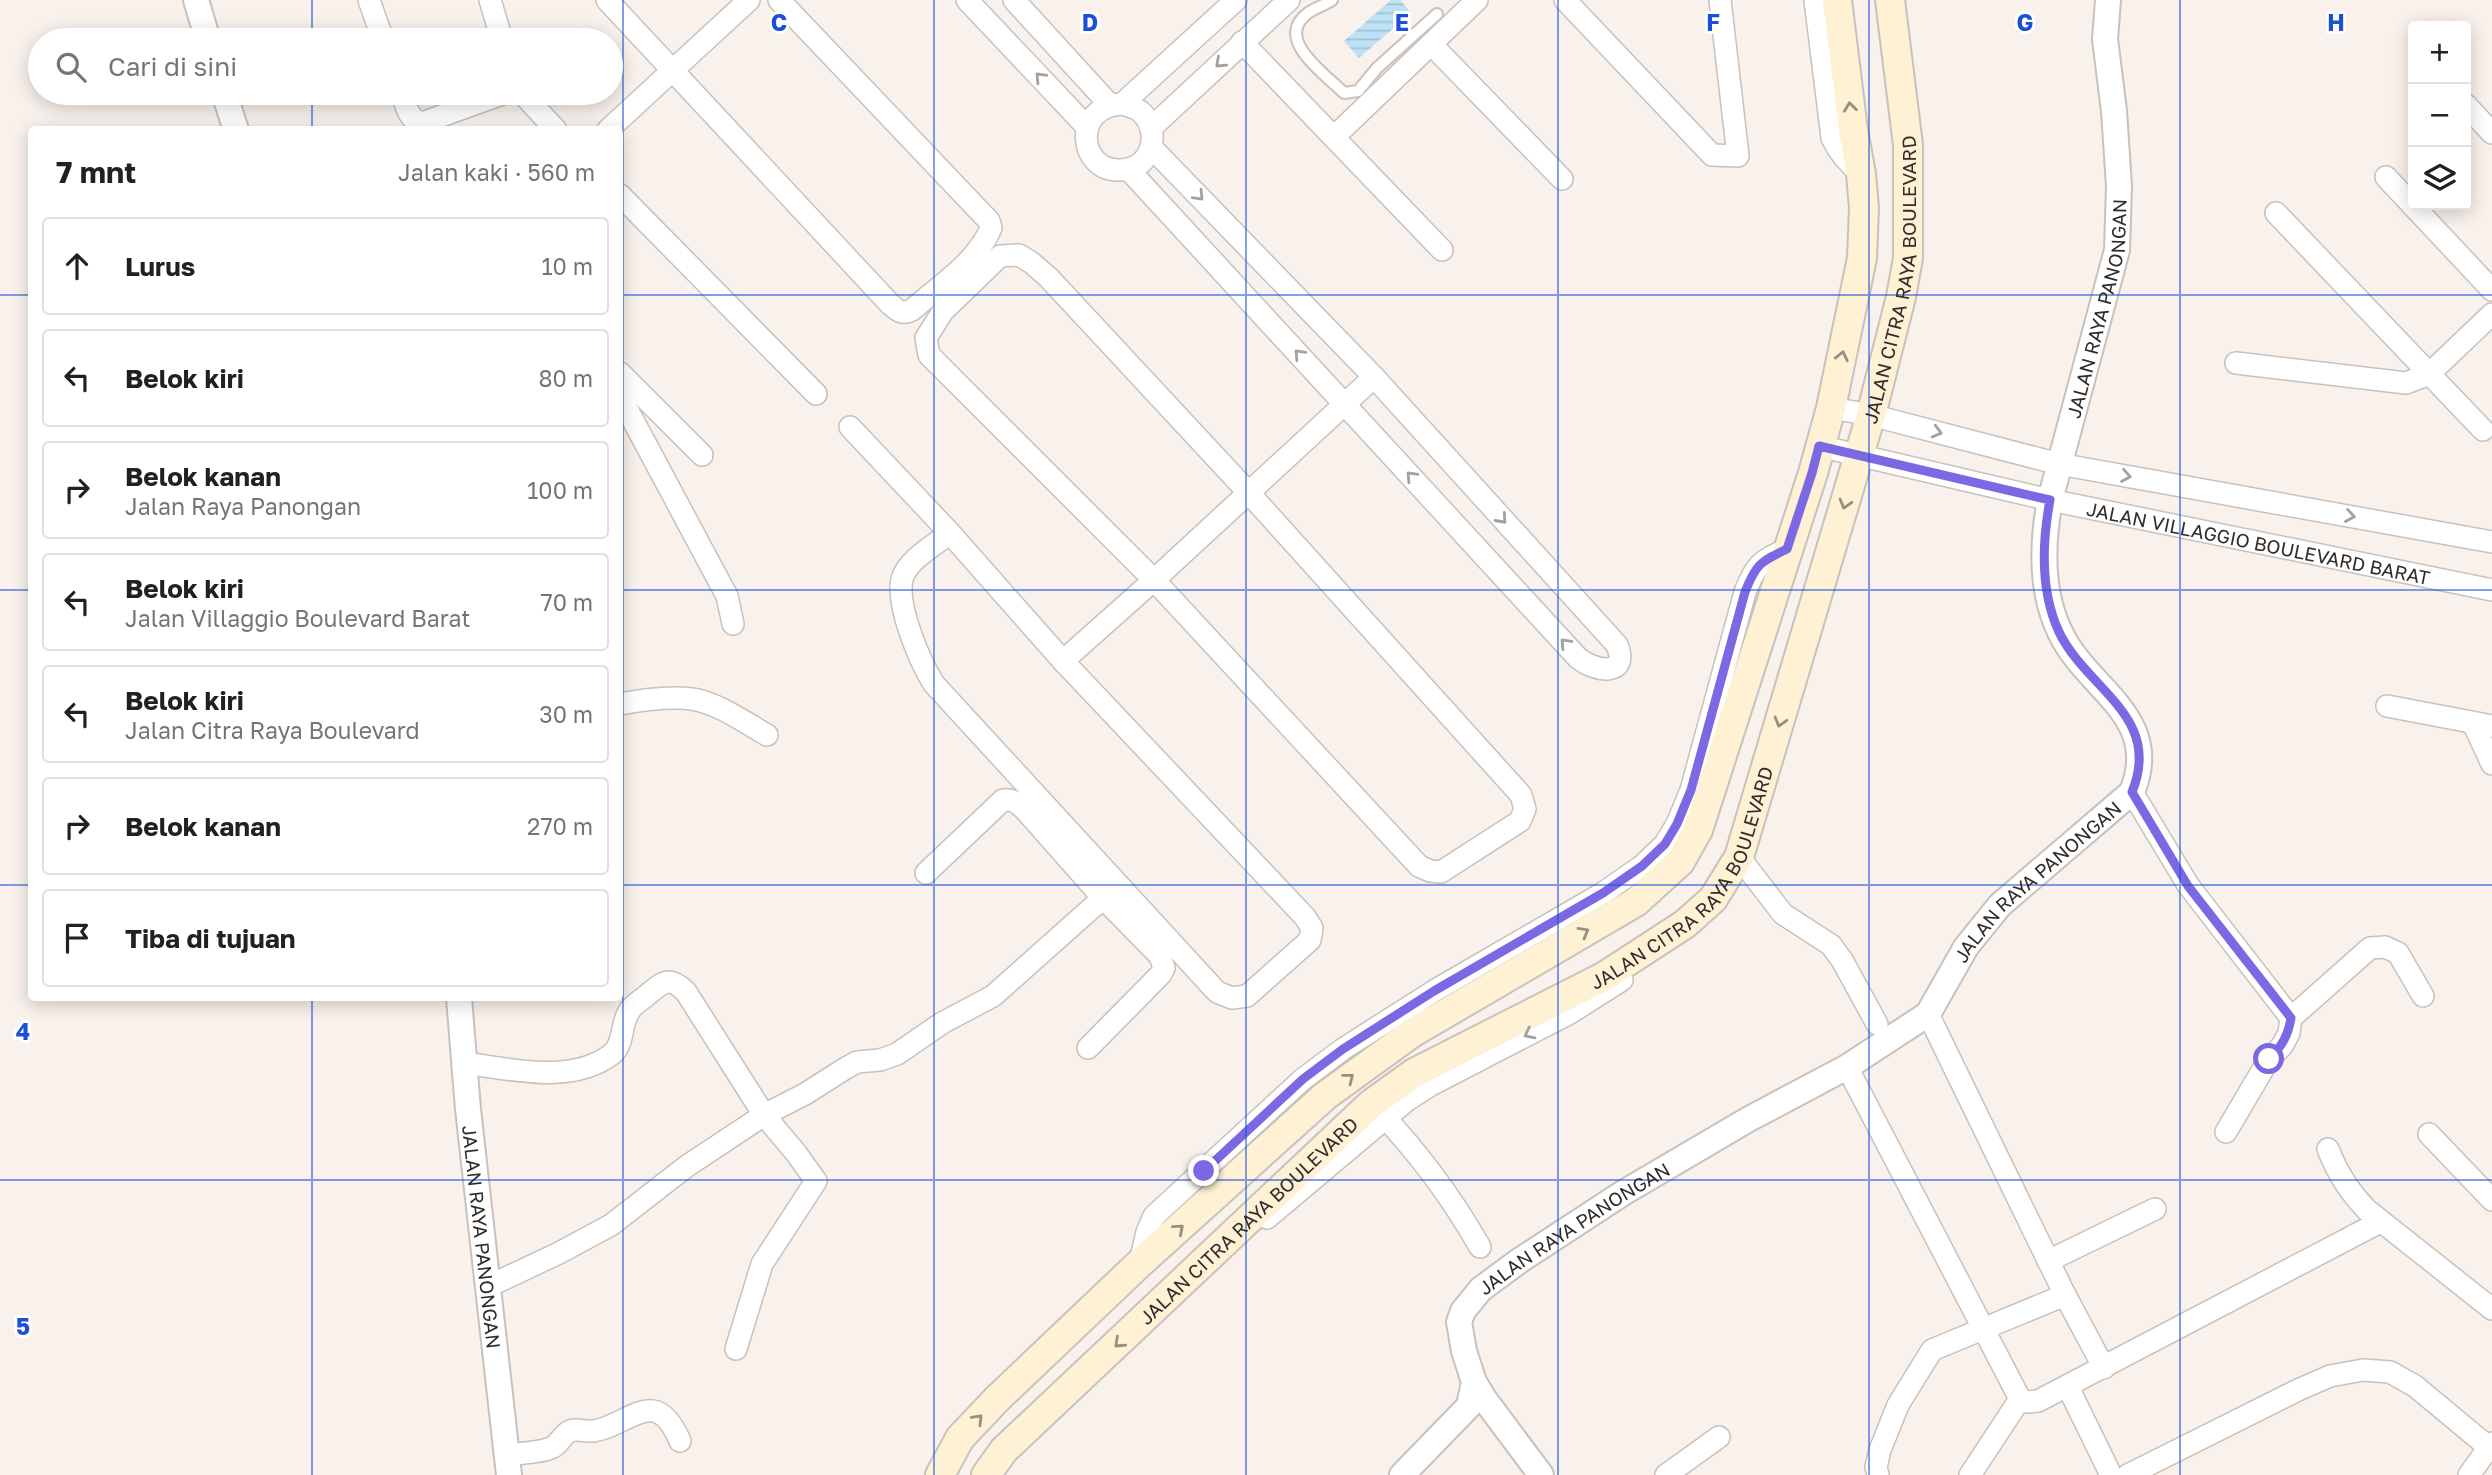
<!DOCTYPE html>
<html lang="id">
<meta charset="utf-8">
<style>
body{margin:0;font-family:"Golos Text",sans-serif;background:#f2f2f2;color:#202124}
.controls{position:absolute;right:21px;top:21px;display:grid;overflow:hidden;border-radius:7px;box-shadow:0 4px 18px #0003}
.controls button{width:63px;height:63px;display:grid;place-items:center;padding:0;border:0;border-bottom:2px solid #e0e0e0;background:#fff;color:#202124;font:35px sans-serif}
.stop{position:absolute;width:21px;height:21px;margin:-16px;border:5px solid #7d68e3;border-radius:50%;background:#fff}
.stop.end{background:#7d68e3;border-color:#fff;box-shadow:0 2px 7px #0008}
.list{margin:0;padding:0;list-style:none}
h2{display:flex;justify-content:space-between;align-items:center;height:91px;margin:0;padding:0 28px;font-size:30px}
h2 small{font-size:23px;font-weight:400;color:#757577}
.list li{display:grid;grid-template-columns:46px 1fr auto;gap:21px;align-items:center;box-sizing:border-box;height:98px;margin:0 14px 14px;padding:0 14px;border:2px solid #e0e0e0;border-radius:7px}
.list b{display:block;font-size:26px;white-space:nowrap}
.list p{margin:0;font-size:23px;white-space:nowrap;color:#757577}
.list em{font-size:23px;font-style:normal;color:#757577}
.icon{flex:none;width:38px;height:38px;fill:none;stroke:currentColor;stroke-width:2;stroke-linecap:round;stroke-linejoin:round}
.map{position:relative;flex:none;width:2492px;height:1475px;overflow:hidden}
.search{position:absolute;background:#fff;box-shadow:0 4px 18px #0003;left:28px;top:28px;width:595px;height:77px;display:flex;align-items:center;gap:18px;box-sizing:border-box;padding:0 24px;border-radius:38px;color:#757577;font-size:26px}
.panel{position:absolute;background:#fff;box-shadow:0 4px 18px #0003;left:28px;top:126px;width:595px;height:875px;border-radius:7px}
.map>svg:first-child{display:block}
</style>
<div class="map">
<svg width="2492" height="1475" viewBox="0 0 2492 1475">
<defs>
<pattern id="water-rules" width="6" height="5" patternUnits="userSpaceOnUse" patternTransform="scale(1.75)"><rect width="6" height="5" fill="#bde1f6"/><path d="M0 2.5h6" fill="none" stroke="#a3c1d3"/></pattern>
</defs>
<rect width="100%" height="100%" fill="#f8f1ec"/>
<path fill="url(#water-rules)" d="M1391,0H1400L1411,13L1359,58L1344,41Z"/>
<g fill="none" stroke-linecap="round" stroke-linejoin="round">
<g stroke="#c8c1bc" stroke-width="14">
<path id="service" d="M1332,0C1325,5 1315,8 1308,13C1273,39 1325,74 1344,93L1358,91L1377,68L1437,14"/>
</g>
<g stroke="#c8c1bc" stroke-width="24">
<g id="minor">
<path d="M369,0L383,40"/>
<path d="M490,0L502,40"/>
<path d="M607,0L890,304C898,311 902,315 912,310C939,286 977,262 991,228L989,221L779,0"/>
<path d="M967,0L1087,127"/>
<path d="M1014,0L1110,105"/>
<path d="M1565,0L1712,155L1738,156L1720,0"/>
<path d="M1815,0L1832,138C1839,153 1848,163 1861,174"/>
<path d="M1242,42L1442,250"/>
<path d="M1431,44L1562,179"/>
<path d="M402,93C406,105 408,120 422,123L505,93"/>
<path d="M522,93L556,130"/>
<path d="M1122,104C1128,106 1137,108 1141,112C1155,125 1156,147 1143,161C1136,168 1128,170 1119,170C1079,171 1071,107 1122,104L1236,0"/>
<path d="M2466,105L2492,133"/>
<path d="M1151,128L1289,0"/>
<path d="M608,130L749,0"/>
<path d="M1334,137L1477,0"/>
<path d="M1129,170L1578,658C1595,672 1630,677 1617,645L1374,377L1151,147"/>
<path d="M2386,177L2492,290"/>
<path d="M620,195L816,394"/>
<path d="M2276,213L2483,430"/>
<path d="M1019,255L1032,263L1049,278L1248,492L1521,795L1525,809L1520,821L1441,872L1430,871L1419,866L1154,580L929,355L926,338L943,311L1000,256Z"/>
<path d="M2236,363L2406,383L2429,374L2492,314"/>
<path d="M620,373L702,455"/>
<path d="M620,396L727,596L733,624"/>
<path d="M1831,408L1871,415L2059,464L2492,542"/>
<path d="M850,427L950,533L1063,661L1305,917L1312,928L1310,940L1247,996L1232,998L1217,992L934,684C920,662 896,606 902,579C907,560 935,545 950,533"/>
<path id="s1" d="M1819,446L2050,500L2492,590"/>
<path d="M1063,661L1154,580L1374,377"/>
<path d="M620,704C641,700 670,696 692,699C718,703 744,722 767,735"/>
<path d="M2387,706L2492,726"/>
<path d="M2473,723L2492,764"/>
<path d="M2132,792L2188,885L2291,1018L2289,1033L2282,1046L2269,1059L2226,1132"/>
<path d="M1739,857L1783,914L1831,945L1842,960L1877,1024"/>
<path d="M926,873L1003,800C1013,798 1020,805 1027,812L1103,898"/>
<path d="M1928,1014L2065,1295L2104,1368"/>
<path d="M2291,1018L2370,948L2385,947L2398,953L2423,996"/>
<path d="M465,1063C510,1069 572,1085 612,1054C625,1043 620,1023 630,1010C634,1004 641,1000 646,996C663,982 669,975 686,992L764,1115L796,1153L816,1181L762,1264L736,1349"/>
<path d="M1847,1067L2020,1399L2027,1402L2038,1401L2380,1222"/>
<path d="M1377,1109C1417,1151 1451,1196 1480,1247"/>
<path d="M2429,1134L2492,1200"/>
<path d="M2328,1149C2337,1172 2350,1193 2367,1210L2492,1309"/>
<path d="M1267,1218L1406,1101L1431,1085L1570,1013L1622,980"/>
<path d="M2048,1261L2155,1209"/>
<path d="M1140,1263L1147,1232L1154,1216L1303,1079L1343,1049L1434,991L1603,893L1642,866L1665,844L1677,824L1691,790L1745,592C1756,564 1760,562 1787,549"/>
<path d="M489,1286L559,1253L611,1225L687,1166L764,1115L805,1094L846,1068L857,1062L880,1060L897,1054L942,1023L993,996L1103,898L1160,956L1164,968L1161,974L1088,1048"/>
<path d="M2068,1387L2111,1475"/>
<path d="M507,1455C521,1453 538,1453 551,1448C559,1445 560,1438 567,1433C574,1427 585,1432 594,1431C630,1425 655,1383 680,1441"/>
<path d="M1666,1475L1719,1437"/>
<path d="M1878,1475L1876,1467L1880,1450L1898,1405L1932,1350L2065,1295"/>
<path d="M1970,1475L2020,1399"/>
<path d="M2128,1475L2298,1390L2330,1376L2363,1370L2390,1372L2415,1386L2492,1450"/>
<path d="M2469,1475L2492,1443"/>
</g>
</g>
<g stroke="#c8c1bc" stroke-width="28">
<g id="tertiary">
<path d="M196,0L208,40"/>
<path d="M224,93L236,130"/>
<path id="s2" d="M459,998L468,1109L509,1475"/>
<path d="M1474,1382L1485,1400L1541,1475"/>
<path id="s3" d="M1402,1475L1469,1406L1474,1382L1464,1351L1459,1322L1463,1311L1481,1289L1519,1261L1623,1193L1749,1119L1847,1067L1928,1014L1966,947L2000,905L2132,792C2163,716 2087,690 2060,632C2040,591 2042,543 2050,500L2117,250L2119,186L2114,111L2105,39L2108,0"/>
</g>
</g>
<g stroke="#c8c1bc" stroke-width="32">
<g id="secondary">
<path d="M940,1475L960,1438L997,1399L1140,1263L1325,1096L1412,1033L1636,902L1680,862L1698,830L1813,473L1831,408L1862,258L1864,208L1861,174L1853,130L1837,0"/>
<path id="s4" d="M986,1475L1004,1450L1371,1104L1414,1073L1605,976L1685,924L1713,899L1739,857L1871,415L1901,297L1908,258V145L1890,0"/>
</g>
</g>
<use href="#service" stroke="#fff" stroke-width="10"/>
<use href="#minor" stroke="#fff" stroke-width="21"/>
<use href="#tertiary" stroke="#fff" stroke-width="24"/>
<use href="#secondary" stroke="#fef1d4" stroke-width="28"/>
</g>
<defs><path id="oneway-chevron" d="M-2-3.5L2.5 0L-2 3.5" fill="none" stroke-width="1.6" stroke-linecap="round" stroke-linejoin="round" transform="scale(1.75)"/></defs>
<g stroke="#a2a0a0">
<use href="#oneway-chevron" transform="translate(1220 63) rotate(137)"/>
<use href="#oneway-chevron" transform="translate(1040 77) rotate(-133)"/>
<use href="#oneway-chevron" transform="translate(1199 196) rotate(46)"/>
<use href="#oneway-chevron" transform="translate(1299 354) rotate(-133)"/>
<use href="#oneway-chevron" transform="translate(1937 432) rotate(15)"/>
<use href="#oneway-chevron" transform="translate(1411 476) rotate(-133)"/>
<use href="#oneway-chevron" transform="translate(2126 476) rotate(10)"/>
<use href="#oneway-chevron" transform="translate(2350 516) rotate(10)"/>
<use href="#oneway-chevron" transform="translate(1502 519) rotate(48)"/>
<use href="#oneway-chevron" transform="translate(1565 643) rotate(-133)"/>
<use href="#oneway-chevron" transform="translate(1529 1034) rotate(153)"/>
</g>
<g stroke="#978f80">
<use href="#oneway-chevron" transform="translate(1850 107) rotate(-97)"/>
<use href="#oneway-chevron" transform="translate(1842 356) rotate(-78)"/>
<use href="#oneway-chevron" transform="translate(1845 504) rotate(106)"/>
<use href="#oneway-chevron" transform="translate(1780 722) rotate(106)"/>
<use href="#oneway-chevron" transform="translate(1584 932) rotate(-30)"/>
<use href="#oneway-chevron" transform="translate(1349 1078) rotate(-38)"/>
<use href="#oneway-chevron" transform="translate(1179 1229) rotate(-41)"/>
<use href="#oneway-chevron" transform="translate(1119 1343) rotate(137)"/>
<use href="#oneway-chevron" transform="translate(978 1419) rotate(-46)"/>
</g>
<g fill="none" stroke-linecap="round" stroke-linejoin="round">
<path stroke="#7d68e3" stroke-width="9" d="M1204,1171L1303,1079L1343,1049L1434,991L1603,893L1642,866L1665,844L1677,824L1691,790L1745,592C1756,564 1760,562 1787,549L1812,473L1819,446L2050,500C2042,543 2040,591 2059,632C2087,690 2163,716 2132,792L2188,886L2291,1018C2288,1036 2282,1046 2269,1059"/>
</g>
<path fill="none" stroke="#1d4ed8" stroke-width="2" stroke-opacity="0.55" d="M312,0V40M623,0V1475M934,0V1475M1246,0V1475M1558,0V1475M1869,0V1475M2180,0V1475M312,93V130M0,295H32M620,295H2492M0,590H32M620,590H2492M0,885H32M620,885H2492M312,998V1475M0,1180H2492"/>
<g text-anchor="middle" dominant-baseline="central" stroke-width="6" stroke-linejoin="round" paint-order="stroke">
<g font-size="19" fill="#302d2b" stroke="#fff">
<text stroke="none"><textPath href="#s4" startOffset="1584">JALAN CITRA RAYA BOULEVARD</textPath></text>
<text stroke="none"><textPath href="#s3" startOffset="1572">JALAN RAYA PANONGAN</textPath></text>
<text stroke="none"><textPath href="#s1" startOffset="450">JALAN VILLAGGIO BOULEVARD BARAT</textPath></text>
<text stroke="none"><textPath href="#s4" startOffset="933">JALAN CITRA RAYA BOULEVARD</textPath></text>
<text stroke="none"><textPath href="#s3" startOffset="922">JALAN RAYA PANONGAN</textPath></text>
<text stroke="none"><textPath href="#s4" startOffset="366">JALAN CITRA RAYA BOULEVARD</textPath></text>
<text stroke="none"><textPath href="#s3" startOffset="334">JALAN RAYA PANONGAN</textPath></text>
<text stroke="none"><textPath href="#s2" startOffset="240">JALAN RAYA PANONGAN</textPath></text>
</g>
</g>
<g font-size="23" text-anchor="middle" font-weight="bold" fill="#1d4ed8" stroke="#fff" stroke-width="6" stroke-linejoin="round" paint-order="stroke">
<text x="779" y="31">C</text>
<text x="1090" y="31">D</text>
<text x="1402" y="31">E</text>
<text x="1713" y="31">F</text>
<text x="2025" y="31">G</text>
<text x="2336" y="31">H</text>
<text x="23" y="1040">4</text>
<text x="23" y="1335">5</text>
</g>
</svg>
<div class="controls">
<button>+</button>
<button>−</button>
<button><svg class="icon" aria-label="layers" viewBox="0 0 24 24"><path d="M12 4l9 5-9 5-9-5zM3 14l9 5 9-5"/></svg></button>
</div>
<div class="stop" style="left:2269px;top:1059px"></div>
<div class="stop end" style="left:1204px;top:1171px"></div>
<div class="search"><svg class="icon" aria-label="search" viewBox="0 0 24 24"><circle cx="10" cy="10" r="6"/><path d="M15 15l6 6"/></svg>Cari di sini</div>
<section class="panel">
<h2>7 mnt<small>Jalan kaki · 560 m</small></h2>
<ul class="list">
<li><svg class="icon" aria-label="ahead" viewBox="0 0 24 24"><path d="M12 20V5M6 11l6-6 6 6"/></svg><div><b>Lurus</b></div><em>10 m</em></li>
<li><svg class="icon" aria-label="left" viewBox="0 0 24 24"><path d="M17 20v-9H6M10 6l-5 5 5 5"/></svg><div><b>Belok kiri</b></div><em>80 m</em></li>
<li><svg class="icon" aria-label="right" viewBox="0 0 24 24"><path d="M7 20v-9h11M14 6l5 5-5 5"/></svg><div><b>Belok kanan</b><p>Jalan Raya Panongan</p></div><em>100 m</em></li>
<li><svg class="icon" aria-label="left" viewBox="0 0 24 24"><path d="M17 20v-9H6M10 6l-5 5 5 5"/></svg><div><b>Belok kiri</b><p>Jalan Villaggio Boulevard Barat</p></div><em>70 m</em></li>
<li><svg class="icon" aria-label="left" viewBox="0 0 24 24"><path d="M17 20v-9H6M10 6l-5 5 5 5"/></svg><div><b>Belok kiri</b><p>Jalan Citra Raya Boulevard</p></div><em>30 m</em></li>
<li><svg class="icon" aria-label="right" viewBox="0 0 24 24"><path d="M7 20v-9h11M14 6l5 5-5 5"/></svg><div><b>Belok kanan</b></div><em>270 m</em></li>
<li><svg class="icon" aria-label="arrive" viewBox="0 0 24 24"><path d="M6 21V4h12l-3 4 3 4H6"/></svg><div><b>Tiba di tujuan</b></div></li>
</ul>
</section>
</div>
